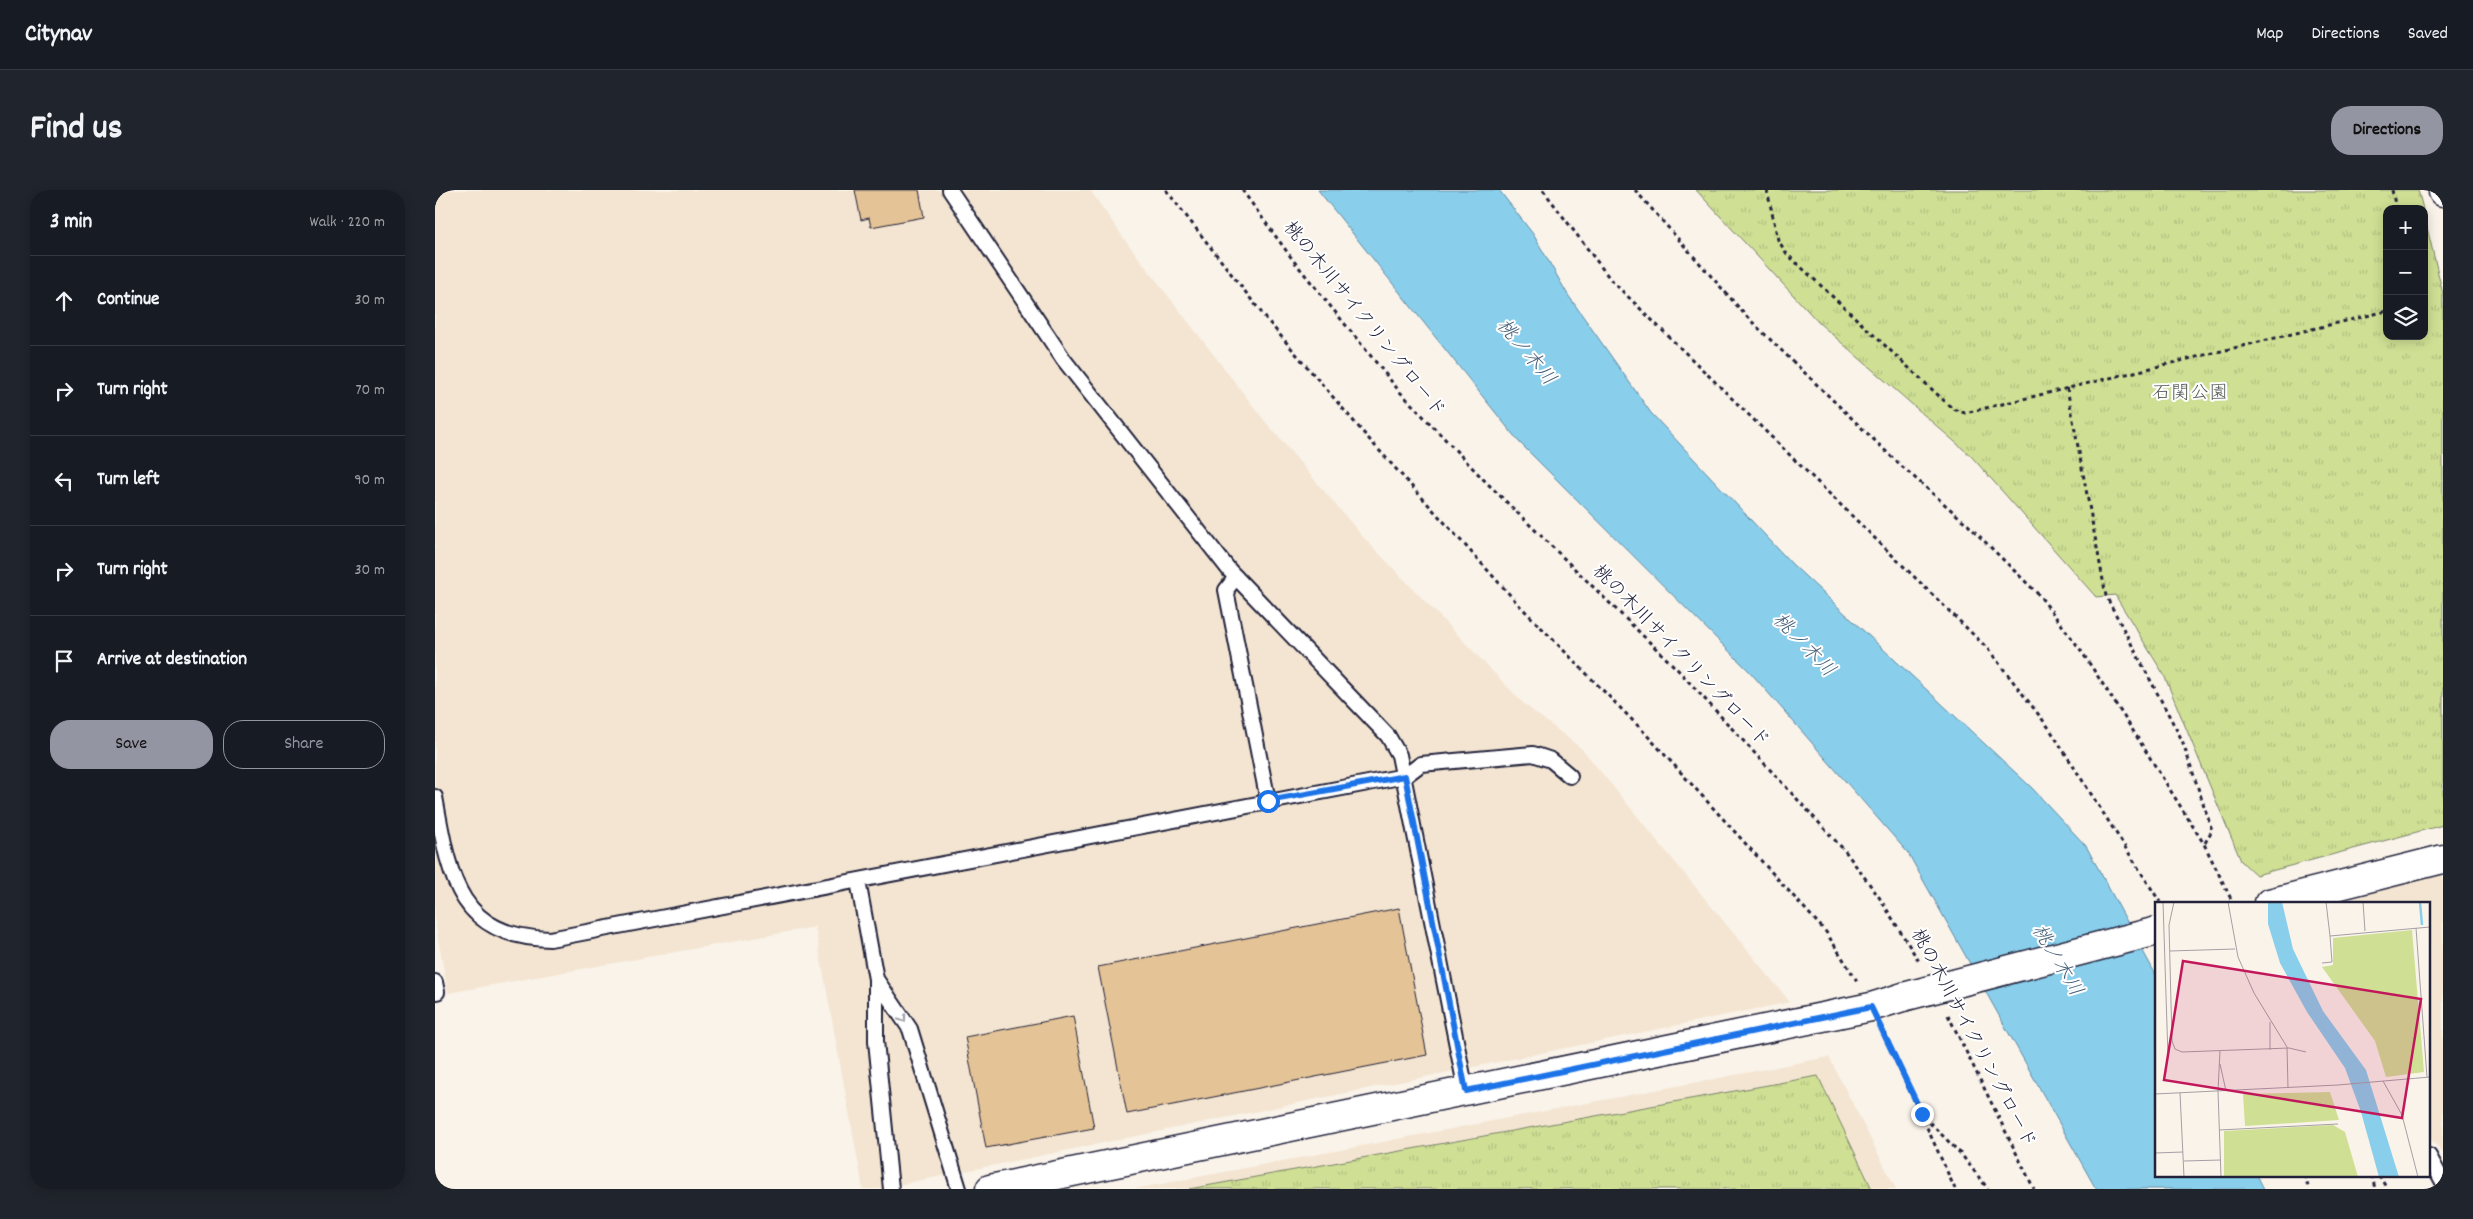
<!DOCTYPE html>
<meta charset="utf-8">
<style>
body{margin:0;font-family:Dekko,"Klee One",sans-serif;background:#20242c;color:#f1f3f6}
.controls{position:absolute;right:15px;top:15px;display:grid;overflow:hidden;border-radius:10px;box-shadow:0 2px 12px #0003}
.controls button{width:45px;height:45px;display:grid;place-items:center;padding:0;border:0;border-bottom:1px solid #363941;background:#171b24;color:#f1f3f6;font:25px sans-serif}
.stop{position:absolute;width:15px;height:15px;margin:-11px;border:4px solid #1a73e8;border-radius:50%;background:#fff}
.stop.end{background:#1a73e8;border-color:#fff;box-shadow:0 1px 5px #0008}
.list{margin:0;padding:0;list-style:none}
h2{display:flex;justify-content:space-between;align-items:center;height:65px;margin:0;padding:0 20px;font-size:21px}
h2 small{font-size:16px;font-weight:400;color:#9ea1a6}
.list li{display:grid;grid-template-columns:32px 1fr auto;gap:15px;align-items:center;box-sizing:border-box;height:90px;padding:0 20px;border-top:1px solid #363941}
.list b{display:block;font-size:19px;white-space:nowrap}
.list em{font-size:16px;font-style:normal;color:#9ea1a6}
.actions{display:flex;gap:10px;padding:15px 20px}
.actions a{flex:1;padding:11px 0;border:1px solid #9495a2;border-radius:20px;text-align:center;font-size:18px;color:#9495a2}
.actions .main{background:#9495a2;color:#111}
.icon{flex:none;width:28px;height:28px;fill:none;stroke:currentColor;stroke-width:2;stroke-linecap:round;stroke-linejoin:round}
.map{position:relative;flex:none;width:2008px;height:999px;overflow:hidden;border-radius:20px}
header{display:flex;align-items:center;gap:30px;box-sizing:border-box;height:70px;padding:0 25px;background:#171b24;border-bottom:1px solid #363941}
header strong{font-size:24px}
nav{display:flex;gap:28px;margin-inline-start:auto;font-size:18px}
.intro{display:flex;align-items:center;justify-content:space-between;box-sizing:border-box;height:120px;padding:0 30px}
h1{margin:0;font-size:35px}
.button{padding:12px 22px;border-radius:20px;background:#9495a2;color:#111;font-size:18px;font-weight:700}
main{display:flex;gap:30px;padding:0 30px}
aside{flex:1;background:#171b24;border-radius:20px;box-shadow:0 2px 12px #0003}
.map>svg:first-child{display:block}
</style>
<header>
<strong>Citynav</strong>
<nav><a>Map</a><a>Directions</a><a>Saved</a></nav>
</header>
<div class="intro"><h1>Find us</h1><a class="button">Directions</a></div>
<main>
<aside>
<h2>3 min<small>Walk · 220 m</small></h2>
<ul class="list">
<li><svg class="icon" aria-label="ahead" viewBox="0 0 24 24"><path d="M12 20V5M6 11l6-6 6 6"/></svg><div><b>Continue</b></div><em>30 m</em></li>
<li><svg class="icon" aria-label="right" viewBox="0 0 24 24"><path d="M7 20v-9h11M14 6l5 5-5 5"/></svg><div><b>Turn right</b></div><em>70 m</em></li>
<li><svg class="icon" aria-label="left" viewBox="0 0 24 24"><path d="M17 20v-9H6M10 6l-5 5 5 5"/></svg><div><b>Turn left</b></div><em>90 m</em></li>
<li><svg class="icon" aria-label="right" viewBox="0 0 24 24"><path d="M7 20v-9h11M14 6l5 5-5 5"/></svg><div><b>Turn right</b></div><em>30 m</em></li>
<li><svg class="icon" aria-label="arrive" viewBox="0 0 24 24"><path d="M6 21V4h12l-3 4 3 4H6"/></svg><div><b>Arrive at destination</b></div></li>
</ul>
<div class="actions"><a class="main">Save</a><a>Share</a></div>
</aside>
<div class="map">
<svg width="2008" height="999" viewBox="0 0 2008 999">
<defs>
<pattern id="grass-tufts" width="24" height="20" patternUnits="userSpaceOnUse" patternTransform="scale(1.25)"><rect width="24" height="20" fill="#cfe094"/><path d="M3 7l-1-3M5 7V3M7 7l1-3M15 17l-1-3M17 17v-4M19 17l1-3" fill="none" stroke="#b1c080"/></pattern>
</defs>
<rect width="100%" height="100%" fill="#faf3ea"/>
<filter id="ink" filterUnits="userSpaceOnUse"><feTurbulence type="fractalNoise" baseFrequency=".02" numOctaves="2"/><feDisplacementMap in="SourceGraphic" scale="10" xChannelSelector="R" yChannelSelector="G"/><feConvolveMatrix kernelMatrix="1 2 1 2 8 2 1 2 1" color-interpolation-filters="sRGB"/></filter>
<g filter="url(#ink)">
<path fill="#f3e5d1" d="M0,0H655L690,50L829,230L928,347L1089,514L1147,559L1355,812L443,999H428L380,737L13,803L0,732Z
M2008,679V962L1994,948V713H1905Z
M1394,867L1461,999H700Z"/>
<path fill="url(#grass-tufts)" stroke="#788168" d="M1261,0H1983L1988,19H1952V146H1989V25L2008,104V635L1821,685L1806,671L1729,485L1680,405L1661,407L1536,266L1384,133Z
M1383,886L1437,999H754Z"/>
<path fill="#89cfeb" stroke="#608aa5" d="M883,0H1064L1098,44L1133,105L1216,223L1357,374L1597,598L1651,656L1722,787V985H1822L1829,999H1661L1473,663L1315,482L1084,252Z"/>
<path fill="#e4c396" stroke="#22223b" d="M420,0H484L489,27L436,37L434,28L426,30Z
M964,718L992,865L692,924L663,777Z
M638,826L659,938L551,958L530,847Z"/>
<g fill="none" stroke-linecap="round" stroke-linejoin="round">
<g stroke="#22223b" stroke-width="18">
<path id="lane" d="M515,0L629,170L795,381L953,546L964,565L1031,901
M801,387L791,400L833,611
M0,607C14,683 21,747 115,749L970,586L986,574L1098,564L1116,570L1135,586
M423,691L441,789V851L456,999
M441,789L475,839L524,999
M0,792L2,802
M1994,966L2008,992"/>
</g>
<g stroke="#22223b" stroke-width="31">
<path id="secondary" d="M2008,0V2
M1834,713L2008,669
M555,999L1436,817L1468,807"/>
</g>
<path stroke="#22223b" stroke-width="3" stroke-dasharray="4 4" stroke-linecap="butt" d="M731,0L833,131L933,248L1085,416L1209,542L1391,742L1422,791
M807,0L858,70L965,202L1051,292L1243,480L1410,661L1444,707L1485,773
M1108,0L1176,90L1553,459L1614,538L1725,712
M1200,0L1314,129L1462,272L1532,334L1604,405L1645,459L1697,539L1769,654L1798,713
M1332,0L1343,50L1352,64L1518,219L1530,223L1952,121
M1957,0L1961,19
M1632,198L1671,406L1747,550L1777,640L1770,653
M1513,825L1599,999
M1449,843L1520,999
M1489,927L1526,964L1553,999
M1869,985L1874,999
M1937,985L1940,999
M1944,985L1952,999"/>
<use href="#lane" stroke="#fff" stroke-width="14"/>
<use href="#secondary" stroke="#fff" stroke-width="28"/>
<g stroke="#22223b" stroke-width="31" stroke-linecap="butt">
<path id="secondary-bridge" d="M1468,807L1722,741"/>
</g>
<use href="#secondary-bridge" stroke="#fff" stroke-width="28"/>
</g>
<defs><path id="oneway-chevron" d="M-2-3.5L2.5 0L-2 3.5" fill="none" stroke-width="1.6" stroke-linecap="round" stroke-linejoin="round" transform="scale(1.25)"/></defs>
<use stroke="#9c9ca7" href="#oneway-chevron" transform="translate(468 829) rotate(56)"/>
</g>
<g fill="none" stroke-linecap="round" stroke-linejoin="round" filter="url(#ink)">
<path stroke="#1a73e8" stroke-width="6" d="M833,611L970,586L1031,901L1436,817L1487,924"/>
</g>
<g text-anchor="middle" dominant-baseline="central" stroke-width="4" stroke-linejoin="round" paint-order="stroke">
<g font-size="19" fill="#22223b" stroke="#fff">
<text transform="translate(928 130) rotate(51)">桃の木川サイクリングロード</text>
<text transform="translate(1245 467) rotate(46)">桃の木川サイクリングロード</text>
<text transform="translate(1537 849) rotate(62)">桃の木川サイクリングロード</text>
</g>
<g font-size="19" fill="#565b56" stroke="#fff">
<text x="1755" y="204">石関公園</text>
</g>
<g font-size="20" font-style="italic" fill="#465f79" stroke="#fff">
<text transform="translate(1090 163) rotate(50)">桃ノ木川</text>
<text transform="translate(1368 456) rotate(46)">桃ノ木川</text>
<text transform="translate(1621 771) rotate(59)">桃ノ木川</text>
</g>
</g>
<g transform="translate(1720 712)">
<rect width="275" height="275" fill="#faf3ea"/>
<path d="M257,28L269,170L231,175L220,139L167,65L178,63V36ZM175,190L184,218L90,224L88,192Z" fill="#cfe094"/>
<path d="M178,223L190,230L203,275H69V229Z" fill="#cfe094"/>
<path d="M113,0H127L138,47L168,109L211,168L244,275H224L206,210L190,166L152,110L125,61L113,22Z" fill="#89cfeb"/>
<path fill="none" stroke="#89cfeb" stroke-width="2.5" d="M265,0L267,23"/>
<path fill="none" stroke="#a49fa4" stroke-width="1" d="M8,0L13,155M19,0L14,23L17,139L20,147L27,150L134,146L151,150M73,0L83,55L99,91L132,145L133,186M171,0L175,34M208,0L210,29M261,26L272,175M15,49L80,47M167,61L177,60L175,34L275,25M115,148V120M65,149L63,189L66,275M65,162L71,189M228,179L247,213L263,275M25,191L29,275M0,192L183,183L275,175M64,228L183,222M0,251L28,250M29,259L66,258"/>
<path fill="#c2185b" fill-opacity="0.15" stroke="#c2185b" stroke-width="2.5" d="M28,59L266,97L247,216L9,178Z"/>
<rect width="275" height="275" fill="none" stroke="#22223b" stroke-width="2.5"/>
</g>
</svg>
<div class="controls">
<button>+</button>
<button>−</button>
<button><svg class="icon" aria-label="layers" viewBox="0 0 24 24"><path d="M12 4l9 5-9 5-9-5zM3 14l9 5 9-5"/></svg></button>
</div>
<div class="stop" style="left:833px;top:611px"></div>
<div class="stop end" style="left:1487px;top:924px"></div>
</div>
</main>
